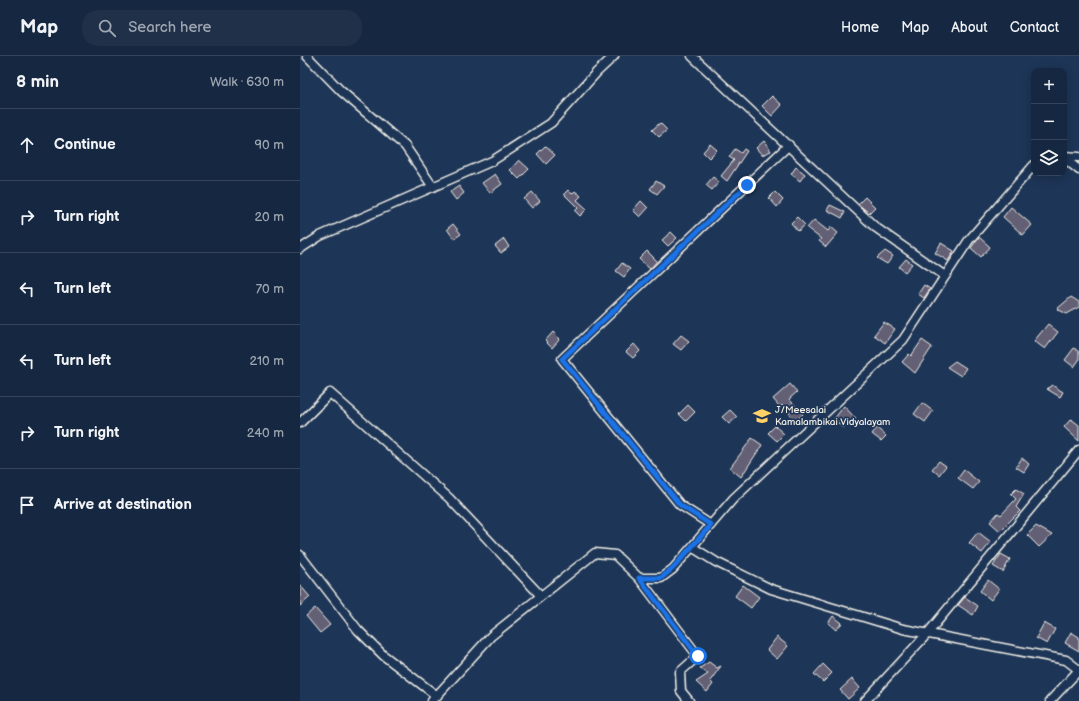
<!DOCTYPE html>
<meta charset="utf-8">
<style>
body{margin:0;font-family:"Balsamiq Sans",sans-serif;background:#1f3048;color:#f1f3f6}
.controls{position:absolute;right:12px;top:12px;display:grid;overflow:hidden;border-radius:8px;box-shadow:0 2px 10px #0003}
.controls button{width:36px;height:36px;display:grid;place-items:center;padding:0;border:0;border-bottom:1px solid #35445a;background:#162841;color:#f1f3f6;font:20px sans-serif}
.stop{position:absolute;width:12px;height:12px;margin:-9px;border:3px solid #1a73e8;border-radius:50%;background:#fff}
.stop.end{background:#1a73e8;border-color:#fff;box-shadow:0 1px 4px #0008}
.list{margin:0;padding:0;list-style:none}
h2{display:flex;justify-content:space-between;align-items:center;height:52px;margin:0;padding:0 16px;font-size:17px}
h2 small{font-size:13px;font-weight:400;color:#9ea6b1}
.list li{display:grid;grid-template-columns:26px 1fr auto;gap:12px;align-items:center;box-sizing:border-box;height:72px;padding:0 16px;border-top:1px solid #35445a}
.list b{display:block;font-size:15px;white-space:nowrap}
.list em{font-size:13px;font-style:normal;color:#9ea6b1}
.icon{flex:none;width:22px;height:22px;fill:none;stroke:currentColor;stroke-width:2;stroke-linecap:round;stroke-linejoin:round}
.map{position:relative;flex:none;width:779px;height:645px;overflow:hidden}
header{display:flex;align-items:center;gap:24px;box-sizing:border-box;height:56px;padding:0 20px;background:#162841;border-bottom:1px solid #35445a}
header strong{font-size:19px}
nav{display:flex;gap:22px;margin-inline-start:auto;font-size:14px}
.search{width:280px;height:36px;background:#1f3048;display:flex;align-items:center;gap:10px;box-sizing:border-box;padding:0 14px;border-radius:16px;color:#9ea6b1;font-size:15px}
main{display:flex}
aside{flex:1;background:#162841}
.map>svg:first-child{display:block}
</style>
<header>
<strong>Map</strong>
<div class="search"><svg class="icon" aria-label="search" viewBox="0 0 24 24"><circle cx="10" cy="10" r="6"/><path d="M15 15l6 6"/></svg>Search here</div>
<nav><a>Home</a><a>Map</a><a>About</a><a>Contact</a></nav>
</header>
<main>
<aside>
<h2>8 min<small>Walk · 630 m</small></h2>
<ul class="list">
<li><svg class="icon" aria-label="ahead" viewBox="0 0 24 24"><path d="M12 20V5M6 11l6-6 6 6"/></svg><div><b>Continue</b></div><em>90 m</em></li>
<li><svg class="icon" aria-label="right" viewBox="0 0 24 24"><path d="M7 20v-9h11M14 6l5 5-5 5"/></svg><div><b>Turn right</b></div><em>20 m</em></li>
<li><svg class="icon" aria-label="left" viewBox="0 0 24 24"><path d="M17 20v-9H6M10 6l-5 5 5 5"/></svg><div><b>Turn left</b></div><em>70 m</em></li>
<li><svg class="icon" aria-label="left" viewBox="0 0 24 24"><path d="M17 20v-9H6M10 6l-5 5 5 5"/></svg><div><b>Turn left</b></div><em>210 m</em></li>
<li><svg class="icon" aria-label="right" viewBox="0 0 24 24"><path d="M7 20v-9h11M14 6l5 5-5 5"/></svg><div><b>Turn right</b></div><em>240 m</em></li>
<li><svg class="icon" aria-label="arrive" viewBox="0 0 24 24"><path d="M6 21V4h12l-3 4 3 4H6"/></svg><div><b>Arrive at destination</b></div></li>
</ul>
</aside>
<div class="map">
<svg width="779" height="645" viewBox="0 0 779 645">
<rect width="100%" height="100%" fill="#1d3557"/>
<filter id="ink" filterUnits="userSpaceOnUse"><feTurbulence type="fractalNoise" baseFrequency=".025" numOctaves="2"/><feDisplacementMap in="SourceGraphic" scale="8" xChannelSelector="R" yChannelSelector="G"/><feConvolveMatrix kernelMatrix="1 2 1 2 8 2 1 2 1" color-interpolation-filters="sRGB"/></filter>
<g filter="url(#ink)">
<path fill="#645f74" stroke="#f4f1e8" d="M472,40L482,49L472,60L462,50Z
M360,67L367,74L359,81L352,74Z
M464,85L471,95L462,99L456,92Z
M410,88L417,94L409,102L403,96Z
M245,90L255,99L246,108L237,98Z
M435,93L441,97L444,93L447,95L427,125L421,120L434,104L429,101Z
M219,104L229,113L219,123L210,114Z
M496,111L505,118L500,125L491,118Z
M195,118L202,128L190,137L182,127Z
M413,121L419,126L412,134L406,129Z
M356,125L364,130L357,138L350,133Z
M159,130L164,137L156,144L150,136Z
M268,134L272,138L275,135L281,140L277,144L287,153L280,160L275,155L278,152L264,138Z
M232,136L240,145L232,152L224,143Z
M475,136L483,144L477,151L469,142Z
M565,141L575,151L569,157L558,148Z
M341,145L348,152L340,161L333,154Z
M530,149L545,156L542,162L527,154Z
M711,151L732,169L723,179L703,161Z
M497,161L505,169L498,175L491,167Z
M514,164L528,175L531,171L538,177L526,191L519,185L521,183L507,172Z
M153,168L161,178L154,183L147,173Z
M371,176L377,182L368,190L362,184Z
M679,181L690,191L681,201L671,192Z
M204,183L209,191L201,197L195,190Z
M641,187L654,195L648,205L635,197Z
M347,195L357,205L350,213L339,203Z
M585,195L593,200L587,208L577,202Z
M606,203L612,208L605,216L599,211Z
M322,207L330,213L324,221L316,215Z
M624,229L630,233L624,242L618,238Z
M771,241L779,246V251L767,258L757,253Z
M584,266L595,273L585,287L574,279Z
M748,268L758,276L745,293L734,285Z
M253,276L260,283L252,292L245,285Z
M381,279L389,285L381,294L373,288Z
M622,284L632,291L615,317L602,306L609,298L611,300Z
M334,288L340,295L333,302L326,296Z
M774,292L779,296V304L774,311L765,304Z
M655,305L666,312L661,320L647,311Z
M490,328L497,336L489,343L503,358L496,365L482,349L480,351L473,343Z
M752,329L763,336L760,341L747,333Z
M622,347L633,355L625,366L614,358Z
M388,349L395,356L386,365L379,358Z
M544,350L556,363L550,368L548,366L543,372L534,363Z
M430,354L437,361L429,368L422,361Z
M771,363L779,369V385L764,371Z
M475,370L484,378L477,385L468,377Z
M577,372L586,380L581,385L572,378Z
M452,382L462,389L441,421L430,412Z
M722,402L729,408L724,416L716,411Z
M639,405L646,410L639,419L632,413Z
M664,414L679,426L673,433L658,422Z
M716,433L724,438L716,451L720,455L700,475L690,466L698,457L701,459L716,443L711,438Z
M736,470L752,479L739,491L727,479Z
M678,476L691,486L682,497L669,487Z
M701,498L710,503L703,516L693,510Z
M688,524L699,533L691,544L680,535Z
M0,529L10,541L0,550Z
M443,529L459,541L451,552L435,540Z
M665,541L678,550L673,559L658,549Z
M15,552L30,569L20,577L6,560Z
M533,560L542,567L536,574L528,567Z
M744,567L755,573L747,588L736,582Z
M771,576L779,581V595L765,587Z
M477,581L488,590L477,603L467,594Z
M409,606L417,612L421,610L410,625L413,628L407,636L396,626L408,618L400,612Z
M523,608L532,617L523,626L514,618Z
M552,623L560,632L548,643L540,634Z"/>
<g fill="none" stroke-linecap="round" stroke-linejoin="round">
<g stroke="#f4f1e8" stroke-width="11">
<path id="street" d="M7,0L41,35L105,90L133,131
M392,0L575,171L645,220
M764,100L779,101
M764,102L779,114
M0,193L20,180L192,105L251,67L297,16L314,0
M0,367L30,337L149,442L241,540
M411,469L380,449L262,303L489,89
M392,491L416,506L471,533L603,573L766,604L779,614
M0,499L58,574L83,599L137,640
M339,522L398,600L380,616L381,635L389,645
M132,645L191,580L295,497L315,499L339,522H361L373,513L433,443L603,284L669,184L734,109
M565,645L627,578L779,394
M750,645L779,614"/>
</g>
<use href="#street" stroke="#1d3557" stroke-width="8"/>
</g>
</g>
<g fill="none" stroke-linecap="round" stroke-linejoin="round" filter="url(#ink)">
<path stroke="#1a73e8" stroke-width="5" d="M398,600L339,522H361L373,512L411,469L380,449L262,303L447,129"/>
</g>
<defs>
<g id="school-bare" transform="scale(1.38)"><path d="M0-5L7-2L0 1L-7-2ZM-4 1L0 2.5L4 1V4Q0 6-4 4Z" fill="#ffd166" stroke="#1d3557" stroke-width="2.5" paint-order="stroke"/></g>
</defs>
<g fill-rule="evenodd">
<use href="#school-bare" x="462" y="360"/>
</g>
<g text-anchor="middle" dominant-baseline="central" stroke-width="3.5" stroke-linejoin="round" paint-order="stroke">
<g font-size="10" fill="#f4f1e8" stroke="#1d3557" text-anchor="start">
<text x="475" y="354">J/Meesalai<tspan x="475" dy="12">Kamalambikai Vidyalayam</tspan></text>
</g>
</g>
</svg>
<div class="controls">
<button>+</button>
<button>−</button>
<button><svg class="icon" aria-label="layers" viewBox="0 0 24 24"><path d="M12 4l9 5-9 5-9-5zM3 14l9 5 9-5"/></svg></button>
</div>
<div class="stop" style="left:398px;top:600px"></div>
<div class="stop end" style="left:447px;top:129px"></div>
</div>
</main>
